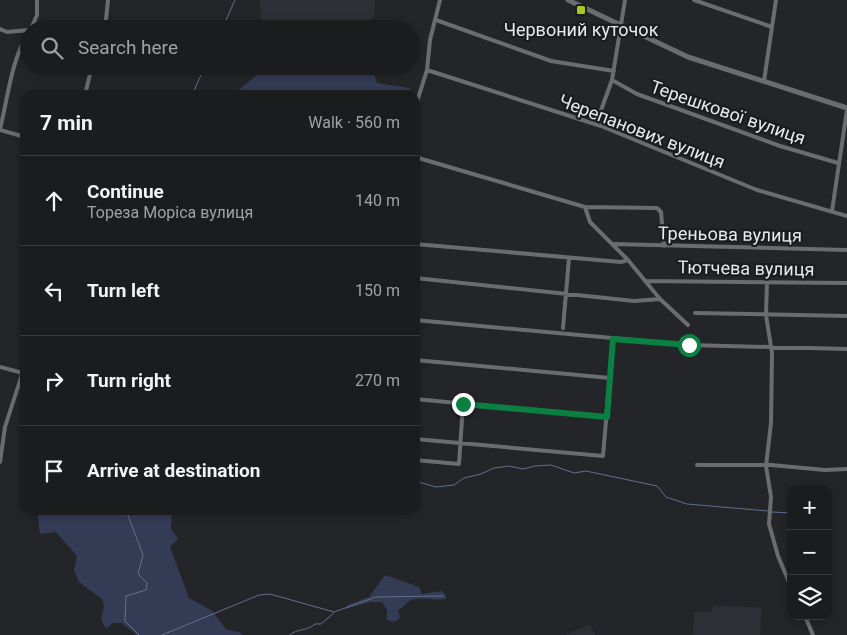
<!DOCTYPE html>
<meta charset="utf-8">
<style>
body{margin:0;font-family:Roboto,sans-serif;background:#242527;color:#f1f3f6}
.controls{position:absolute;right:15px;bottom:15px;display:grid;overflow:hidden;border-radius:10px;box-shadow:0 2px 8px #0003}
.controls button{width:45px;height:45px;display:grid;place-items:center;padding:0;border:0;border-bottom:1px solid #393a3c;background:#1b1c1e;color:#f1f3f6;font:25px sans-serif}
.stop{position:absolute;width:15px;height:15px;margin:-11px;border:4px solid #0b8043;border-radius:50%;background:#fff}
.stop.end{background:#0b8043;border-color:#fff;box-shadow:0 1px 5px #0008}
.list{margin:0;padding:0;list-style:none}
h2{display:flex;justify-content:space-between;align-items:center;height:65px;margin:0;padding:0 20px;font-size:21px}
h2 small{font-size:16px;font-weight:400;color:#a0a1a4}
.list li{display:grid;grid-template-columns:32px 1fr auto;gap:15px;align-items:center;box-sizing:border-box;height:90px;padding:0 20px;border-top:1px solid #393a3c}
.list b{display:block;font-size:19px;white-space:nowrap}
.list p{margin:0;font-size:16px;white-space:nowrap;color:#a0a1a4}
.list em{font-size:16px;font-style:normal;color:#a0a1a4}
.icon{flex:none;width:28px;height:28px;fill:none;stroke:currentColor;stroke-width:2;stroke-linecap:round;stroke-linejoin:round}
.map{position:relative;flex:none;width:847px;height:635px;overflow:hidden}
.search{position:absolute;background:#1b1c1e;box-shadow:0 2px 8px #0003;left:20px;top:20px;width:400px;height:55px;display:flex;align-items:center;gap:12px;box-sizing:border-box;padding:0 18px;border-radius:28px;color:#a0a1a4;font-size:19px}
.panel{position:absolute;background:#1b1c1e;box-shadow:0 2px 8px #0003;left:20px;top:90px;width:400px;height:425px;border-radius:15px}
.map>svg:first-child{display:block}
</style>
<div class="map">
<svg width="847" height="635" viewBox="0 0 847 635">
<rect width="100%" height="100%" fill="#242528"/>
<path fill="#2d2f37" d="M260,0H375L374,17L364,29H262Z
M714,605L762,608L760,635H693L694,612H711Z
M590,624L595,635H565Z"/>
<path fill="#343b55" d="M267,66H372L377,83L410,88L409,95H237L239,90Z
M37,510H172L171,529L178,539L170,547L189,598L211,610L227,630L239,632L243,635H137L122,623H113L106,629L101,619L104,607L102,599L79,582L74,570L77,556L56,532L40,534Z
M385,575L419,587L422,594L442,591L446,596V599C435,601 424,597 414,599C406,601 404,608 398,610L400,618L395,622L387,620V610L382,602H371L345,609L348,605L369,597Z"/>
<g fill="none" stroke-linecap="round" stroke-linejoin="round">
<path stroke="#646e8e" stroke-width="1" d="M222,29L235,0
M192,95L205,66
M415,481L436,487L454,485L464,478L481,474L494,468L509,466L523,469L535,466L551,465L574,473L586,471L657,486L666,497L687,504L768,511
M126,510L143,555L138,574L147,583L146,590L126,596L125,621L139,635
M772,512L791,513
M162,635L259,595L270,594L334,612L376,597L443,596
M290,635C297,628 306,632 315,624H321L334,613"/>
<path stroke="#6b6c70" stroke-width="4" d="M694,0L772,27
M436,20L551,61L614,71
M0,29L7,32L29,30
M31,29L37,15V0
M105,29L108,0
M427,70L601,126L757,190L847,216
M612,80L637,94L780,146L838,163
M764,81L776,0
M85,95L92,66
M415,108L427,70L430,40L440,0
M601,126L600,113L612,80L625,0
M0,129C7,102 12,55 29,33
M0,130L25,137
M415,157L585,207L657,208L661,212L664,246
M585,207L590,222L628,260L660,299L688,325
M832,211L847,110
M415,244L621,262L628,260
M613,244L847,250
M415,278L634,301L660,299
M645,281L847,283
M767,282L766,315L772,353L771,423L766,466L771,497L769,524L778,556L791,587
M695,313L847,316
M415,320L689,345L847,349
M563,328L569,258
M415,360L610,378
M0,367L23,373
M415,399L607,417
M415,439L603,456L613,339
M415,460L459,464L463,404
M0,462L5,427L25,365
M697,465H771L825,470L847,469
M805,616L813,635"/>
<path stroke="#6b6c70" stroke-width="5" d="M568,0L688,57L847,108"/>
</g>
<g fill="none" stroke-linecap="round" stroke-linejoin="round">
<path stroke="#0b8043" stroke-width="6" d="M463,404L607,417L613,339L689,345"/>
</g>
<rect fill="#a6c821" stroke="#1b1c1e" stroke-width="2" x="576" y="5" width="10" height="10" rx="2.5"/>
<g text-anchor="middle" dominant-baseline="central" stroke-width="4.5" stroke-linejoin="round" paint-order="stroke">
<g font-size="18" fill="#e8e9eb" stroke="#1b1c1e">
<text x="581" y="29">Червоний куточок</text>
</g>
<g font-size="18" fill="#e8e9eb" stroke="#1b1c1e">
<text transform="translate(728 112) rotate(19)">Терешкової вулиця</text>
<text transform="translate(642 131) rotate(21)">Черепанових вулиця</text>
<text transform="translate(730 234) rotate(1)">Треньова вулиця</text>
<text transform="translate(746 268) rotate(1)">Тютчева вулиця</text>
</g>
</g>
</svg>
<div class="controls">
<button>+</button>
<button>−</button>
<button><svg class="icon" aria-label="layers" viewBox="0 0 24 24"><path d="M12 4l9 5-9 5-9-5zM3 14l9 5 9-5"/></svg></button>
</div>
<div class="stop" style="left:689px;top:345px"></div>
<div class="stop end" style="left:463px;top:404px"></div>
<div class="search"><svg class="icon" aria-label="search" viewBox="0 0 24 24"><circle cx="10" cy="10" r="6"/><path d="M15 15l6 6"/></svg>Search here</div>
<section class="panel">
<h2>7 min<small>Walk · 560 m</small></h2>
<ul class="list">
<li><svg class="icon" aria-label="ahead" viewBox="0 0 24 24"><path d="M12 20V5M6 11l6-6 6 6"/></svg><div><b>Continue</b><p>Тореза Моріса вулиця</p></div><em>140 m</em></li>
<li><svg class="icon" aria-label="left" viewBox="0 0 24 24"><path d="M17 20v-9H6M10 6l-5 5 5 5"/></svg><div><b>Turn left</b></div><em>150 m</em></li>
<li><svg class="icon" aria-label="right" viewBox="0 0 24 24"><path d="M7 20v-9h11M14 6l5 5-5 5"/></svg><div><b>Turn right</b></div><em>270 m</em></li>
<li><svg class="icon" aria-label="arrive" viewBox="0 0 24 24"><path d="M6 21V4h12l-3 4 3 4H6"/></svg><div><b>Arrive at destination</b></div></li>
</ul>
</section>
</div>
